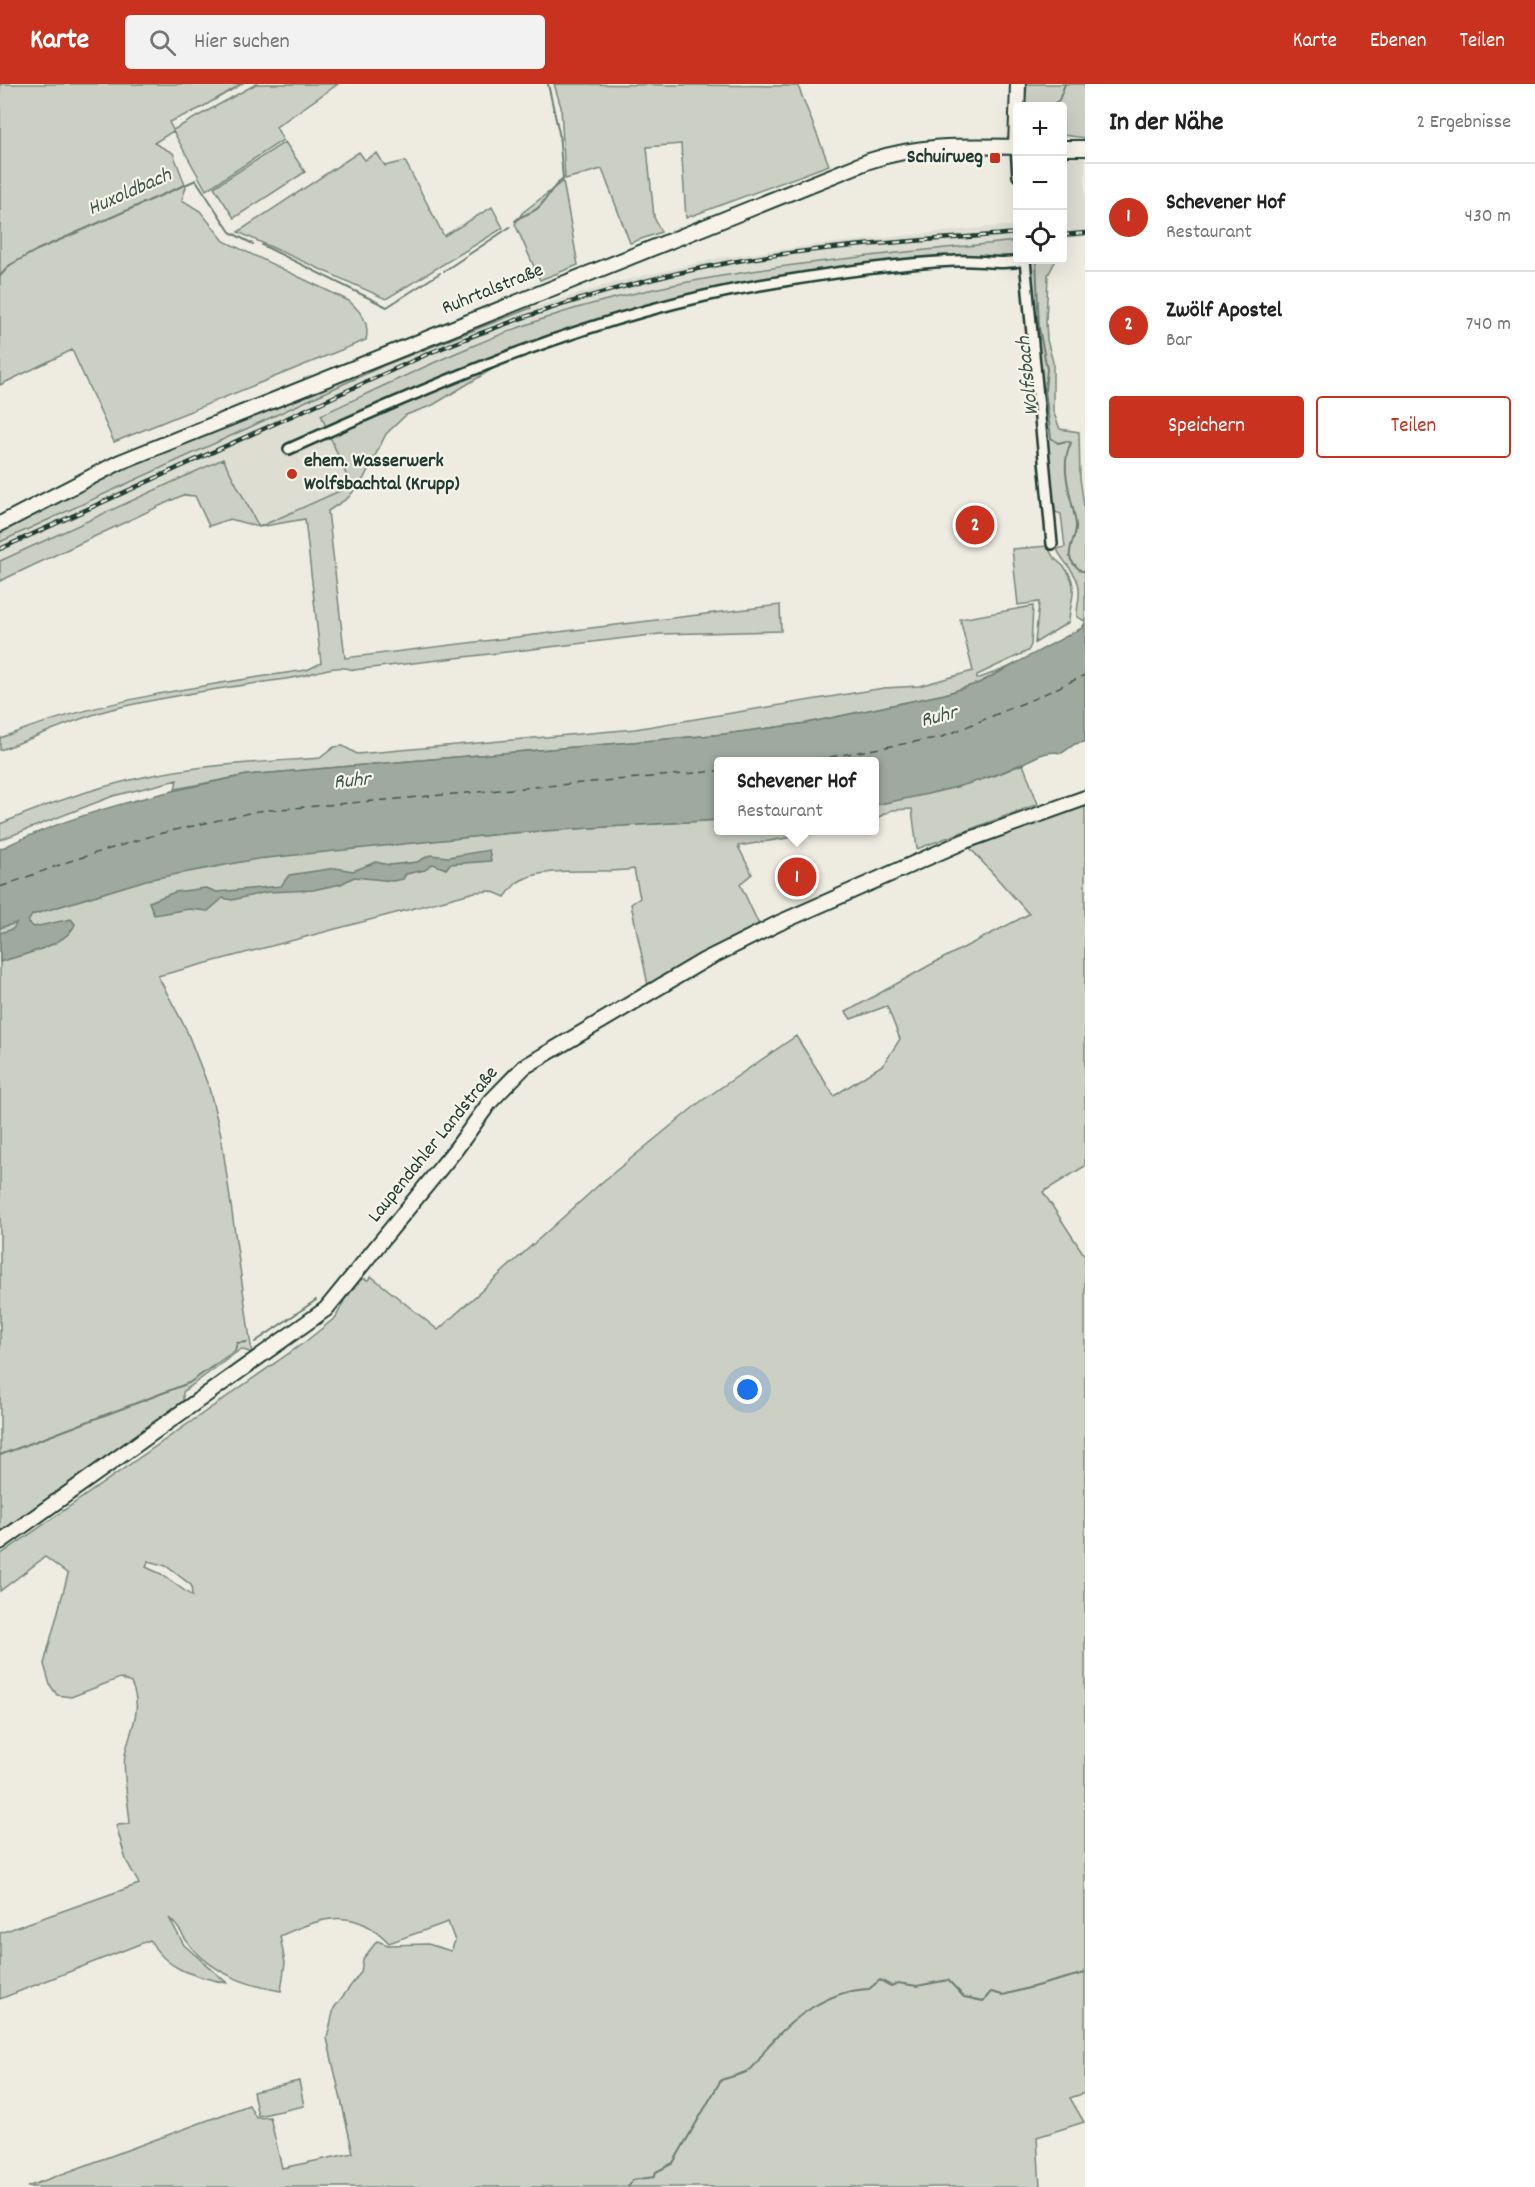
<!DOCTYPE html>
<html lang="de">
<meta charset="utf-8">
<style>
body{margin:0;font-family:Dekko,sans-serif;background:#f2f2f2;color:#222}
.controls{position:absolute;right:18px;top:18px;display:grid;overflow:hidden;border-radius:6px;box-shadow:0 6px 24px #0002}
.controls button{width:54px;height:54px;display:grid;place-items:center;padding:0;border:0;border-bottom:2px solid #e0e0e0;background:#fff;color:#222;font:30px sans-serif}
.you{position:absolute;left:748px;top:1306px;width:21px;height:21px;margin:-15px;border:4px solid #fff;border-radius:50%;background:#1a73e8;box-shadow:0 0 0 9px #1a73e833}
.badge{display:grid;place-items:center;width:39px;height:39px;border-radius:50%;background:#c8321e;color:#fff;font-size:20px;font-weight:700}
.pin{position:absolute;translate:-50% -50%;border:3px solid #fff;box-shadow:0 2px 6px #0006}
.popup{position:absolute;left:714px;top:673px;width:165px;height:78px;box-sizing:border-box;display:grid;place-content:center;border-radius:6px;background:#fff;filter:drop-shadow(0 2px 4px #0005);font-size:20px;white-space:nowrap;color:#767676}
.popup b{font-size:22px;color:#222}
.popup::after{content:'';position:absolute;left:50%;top:100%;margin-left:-12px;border:12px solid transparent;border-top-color:#fff}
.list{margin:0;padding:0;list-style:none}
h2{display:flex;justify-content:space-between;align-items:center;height:78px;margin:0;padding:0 24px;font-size:26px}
h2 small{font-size:20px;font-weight:400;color:#767676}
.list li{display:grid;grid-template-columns:39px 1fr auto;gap:18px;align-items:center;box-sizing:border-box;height:108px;padding:0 24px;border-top:2px solid #e0e0e0}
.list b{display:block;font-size:22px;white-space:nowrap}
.list p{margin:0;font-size:20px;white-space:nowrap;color:#767676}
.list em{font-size:20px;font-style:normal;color:#767676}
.actions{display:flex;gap:12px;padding:18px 24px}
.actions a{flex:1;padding:14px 0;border:2px solid #c8321e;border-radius:6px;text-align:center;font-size:21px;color:#c8321e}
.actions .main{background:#c8321e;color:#fff}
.icon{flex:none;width:33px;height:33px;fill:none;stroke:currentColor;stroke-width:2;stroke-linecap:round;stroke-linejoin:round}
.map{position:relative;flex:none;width:1085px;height:2103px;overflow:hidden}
header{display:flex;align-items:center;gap:36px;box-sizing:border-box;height:84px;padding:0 30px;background:#c8321e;color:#fff}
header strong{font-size:28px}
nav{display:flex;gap:33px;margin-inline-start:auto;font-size:21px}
.search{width:420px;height:54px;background:#f2f2f2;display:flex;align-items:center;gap:15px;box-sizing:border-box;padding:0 21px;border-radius:6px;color:#767676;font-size:22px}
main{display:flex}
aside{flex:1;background:#fff}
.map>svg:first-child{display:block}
</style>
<header>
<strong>Karte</strong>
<div class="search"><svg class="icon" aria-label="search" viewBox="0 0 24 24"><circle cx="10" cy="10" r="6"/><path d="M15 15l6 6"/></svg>Hier suchen</div>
<nav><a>Karte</a><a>Ebenen</a><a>Teilen</a></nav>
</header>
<main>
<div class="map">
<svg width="1085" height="2103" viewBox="0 0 1085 2103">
<rect width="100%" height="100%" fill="#eeece1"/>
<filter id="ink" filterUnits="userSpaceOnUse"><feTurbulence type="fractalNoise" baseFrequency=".0167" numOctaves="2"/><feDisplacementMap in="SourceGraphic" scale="12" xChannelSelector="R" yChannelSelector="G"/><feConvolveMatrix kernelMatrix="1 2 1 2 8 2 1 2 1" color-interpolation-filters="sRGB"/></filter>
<g filter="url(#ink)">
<path fill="#ddddd2" d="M1062,73H1085V152L1063,154Z
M1001,142H1017V157L742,187L665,202L576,225L534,240L322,331L348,395L342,406L259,443L223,375L0,477V458L385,281L531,224L621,197L719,174L814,161Z"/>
<path fill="#cccfc4" stroke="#76867c" stroke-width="1.5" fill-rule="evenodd" d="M0,0H242L199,25L169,38L173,46L256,0H338L276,43L283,56L206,106L173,47L154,59L173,69L186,103L182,116L200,127L224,157L349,217C361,228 370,238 366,256L114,358L72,266L0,301Z
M554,0L798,2L829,81L686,134L681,60L647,63L654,133L661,148L630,159L602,85L565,95L561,23Z
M1027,0H1085V54L1063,51L1062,22H1025Z
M285,58L305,88L234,134L214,103Z
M359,68L365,76L377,69L385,82L405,77L444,152L492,123L503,144L386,215L238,148Z
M563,97L578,181L540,196L515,140L522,129Z
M1017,157V171L1013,176L989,174L732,202L595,238L537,258L433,321L406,331L386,350L364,394L348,414L328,427L345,574L780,521L781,547L660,550L354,586C331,579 315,591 292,594C232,603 171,611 112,625C74,635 37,653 0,666V654C99,616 202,601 307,586L321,579L305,435L259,443L230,435L209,442L195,412L183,411L0,497V477L223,375L259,443L342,406L348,395L321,331C405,292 489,250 577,224C721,183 870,172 1017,157Z
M1028,176H1056L1048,191L1046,238L1047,256L1053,278V327L1060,345L1079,348L1080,394L1085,429V537L1077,533C1076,522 1082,511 1078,499C1074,485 1062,478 1057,465L1065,463L1061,430L1050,426Z
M529,220L531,224L385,281L0,458V447L131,381Z
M1048,462C1054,480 1061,476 1068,488C1079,506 1069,520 1069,538L1035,559L1039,518L1018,521L1012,465Z
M1033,522L1031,561L1028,567L977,591V595L1015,581L979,599L945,610L807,639L725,650L247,691L175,705L177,696L113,712L0,756V740C63,713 129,692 197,684C238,679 279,677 320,674L334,663L343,662L357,670L635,645L884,604L919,602L973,587L960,535Z
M1023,680L1038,720L917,765L912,725L892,726L875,735V721L994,692Z
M1085,722V1082L1043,1108L1085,1172V2009L1070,2014L1084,2038L1037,2053L1040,2103H27L249,2021L256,2034L270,2033L282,2084L353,2069L327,1954L334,1924L361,1888L363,1875L377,1857L388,1861L428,1860L451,1867L455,1857L448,1838L389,1859C355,1822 321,1833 280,1852L285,1879L281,1907C245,1901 216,1890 191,1863C183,1853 180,1843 169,1834L184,1861L227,1899C194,1892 167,1887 150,1856L0,1915V1849L139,1800L126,1776L116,1741L130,1740C129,1721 122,1689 125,1671C130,1645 144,1626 131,1599L120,1594L71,1613L57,1611L50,1601L44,1580L68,1490L45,1473L0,1507V1471L305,1258L336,1233L345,1215L362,1194L368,1196L371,1192L438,1246L601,1099L700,1018L796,952L834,1012L884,980L900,955L887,922L851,935L846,928L930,881L1029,830L970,764ZM148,1477L166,1482L191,1501L192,1512L161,1490L146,1483Z
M719,736V746L831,747L738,762L752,790L740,800L760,843L701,870L648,901L631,820L640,814L634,785C601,791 546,780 518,798C513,802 509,808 505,813L491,807L475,808L158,892L186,945L209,1004L221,1051L252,1269L241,1265L183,1308V1320L0,1451V839L145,795L224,777L511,749Z
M299,1997L304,2022L258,2032L253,2008Z"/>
<path fill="#9fa99f" stroke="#6c7e74" stroke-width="1.5" d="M1085,539V658L1075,660L1062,669C1044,666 1035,674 1019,681C974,702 924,711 875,721V678H719V736L511,749L257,775L146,796L32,831L28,838L34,843L71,835L75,840C67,862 21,871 0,878V849L13,845L16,839L0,844V765C78,727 163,708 247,691L725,650L807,639L945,610L979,599L1082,544Z
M489,766L491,777L450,780L446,785L433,780L425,786L406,790L403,795L393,797L354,793L341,800L313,806L267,808L232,816L223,814L208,827L189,825L154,831L149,818L175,808L206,804L217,808L281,802L289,791L336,784L353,787L376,778L389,781L417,778L430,771L448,773Z"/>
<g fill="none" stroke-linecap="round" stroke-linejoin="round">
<path stroke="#6c7e74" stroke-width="2" d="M1051,22L1059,16L1065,0
M515,137C522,130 531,131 539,123C549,113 550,104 563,95L559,49L548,0
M262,161L387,223L440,189
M1036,176L1039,244L1047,285L1045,306L1051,354L1058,359L1067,357L1071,359C1058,383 1073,416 1076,441C1077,452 1068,462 1070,473C1071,479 1077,483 1081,487H1085
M444,187L510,143
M0,192L10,181L37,166L196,96L230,148L253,160
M486,1013L517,979L547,961
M405,1117L479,1022
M255,1258L316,1216
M0,1371L189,1299L235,1267L237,1259L247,1258
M628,2103L633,2096L654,2093L656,2088L673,2079L721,1996C730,1993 740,1991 748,1987C756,1983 762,1970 768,1962C793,1933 829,1906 869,1905L880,1896L891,1902L898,1899L917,1902L948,1896L964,1913L983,1917L991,1908L1003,1911L1085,1889"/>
<path stroke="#3f584f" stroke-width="1.5" stroke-dasharray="8 6" stroke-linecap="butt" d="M802,678L942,653L1038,613L1085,591
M0,803L70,777L158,750L258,727L719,687"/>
<g stroke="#1f3d34" stroke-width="14">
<path id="minor" d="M1016,63L1018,92
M1025,176L1052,460
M289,365C440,297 596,229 760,201C824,190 889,180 954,177C979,175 999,182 1025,176"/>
</g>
<g stroke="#1f3d34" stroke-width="18">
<path id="secondary" d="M1016,63L1018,0
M1062,64H1085
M0,440L120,378L869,77C919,60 966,62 1018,63
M0,1458L326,1225L456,1065L490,1018L524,983L703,877L779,839L965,757L1085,714"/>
</g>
<use href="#minor" stroke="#f7f3e8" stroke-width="9"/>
<use href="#secondary" stroke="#f7f3e8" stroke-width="14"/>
<g stroke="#1f3d34" stroke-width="4.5">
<path id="rail" d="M1062,151L1085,149
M0,465L432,268C530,228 629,197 732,178C826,161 923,157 1018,149"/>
</g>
<use href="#rail" stroke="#f7f3e8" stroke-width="2" stroke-dasharray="7" stroke-linecap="butt"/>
</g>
</g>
<g fill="#c8321e" stroke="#f7f3e8" stroke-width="2">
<rect x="989" y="68" width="12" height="12" rx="3"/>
<circle cx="292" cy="390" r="6"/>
</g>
<g text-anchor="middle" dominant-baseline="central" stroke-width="4.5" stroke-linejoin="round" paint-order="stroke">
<g font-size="20" font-weight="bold" fill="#1f3d34" stroke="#f7f3e8" text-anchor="end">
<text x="983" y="74">Schuirweg</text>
<text x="304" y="378" text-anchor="start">ehem. Wasserwerk<tspan x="304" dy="23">Wolfsbachtal (Krupp)</tspan></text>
</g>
<g font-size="20" fill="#1f3d34" stroke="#f7f3e8">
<text transform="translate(493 206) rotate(-22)">Ruhrtalstraße</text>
<text transform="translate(434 1061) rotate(-51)">Laupendahler Landstraße</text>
</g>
<g font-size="21" font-style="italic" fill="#3f584f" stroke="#f7f3e8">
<text transform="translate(130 109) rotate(-24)">Huxoldbach</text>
<text transform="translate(1029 292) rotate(-96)">Wolfsbach</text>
<text transform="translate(939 634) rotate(-14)">Ruhr</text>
<text transform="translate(352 698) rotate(-5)">Ruhr</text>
</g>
</g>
</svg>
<div class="controls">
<button>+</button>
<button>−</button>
<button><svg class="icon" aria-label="locate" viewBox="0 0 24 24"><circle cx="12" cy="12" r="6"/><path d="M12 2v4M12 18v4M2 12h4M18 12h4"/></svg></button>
</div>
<div class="you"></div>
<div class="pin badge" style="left:797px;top:793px">1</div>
<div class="popup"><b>Schevener Hof</b>Restaurant</div>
<div class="pin badge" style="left:975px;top:441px">2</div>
</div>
<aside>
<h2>In der Nähe<small>2 Ergebnisse</small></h2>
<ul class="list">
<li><span class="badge">1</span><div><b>Schevener Hof</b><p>Restaurant</p></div><em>430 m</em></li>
<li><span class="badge">2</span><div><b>Zwölf Apostel</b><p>Bar</p></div><em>740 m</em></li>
</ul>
<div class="actions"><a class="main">Speichern</a><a>Teilen</a></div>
</aside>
</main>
